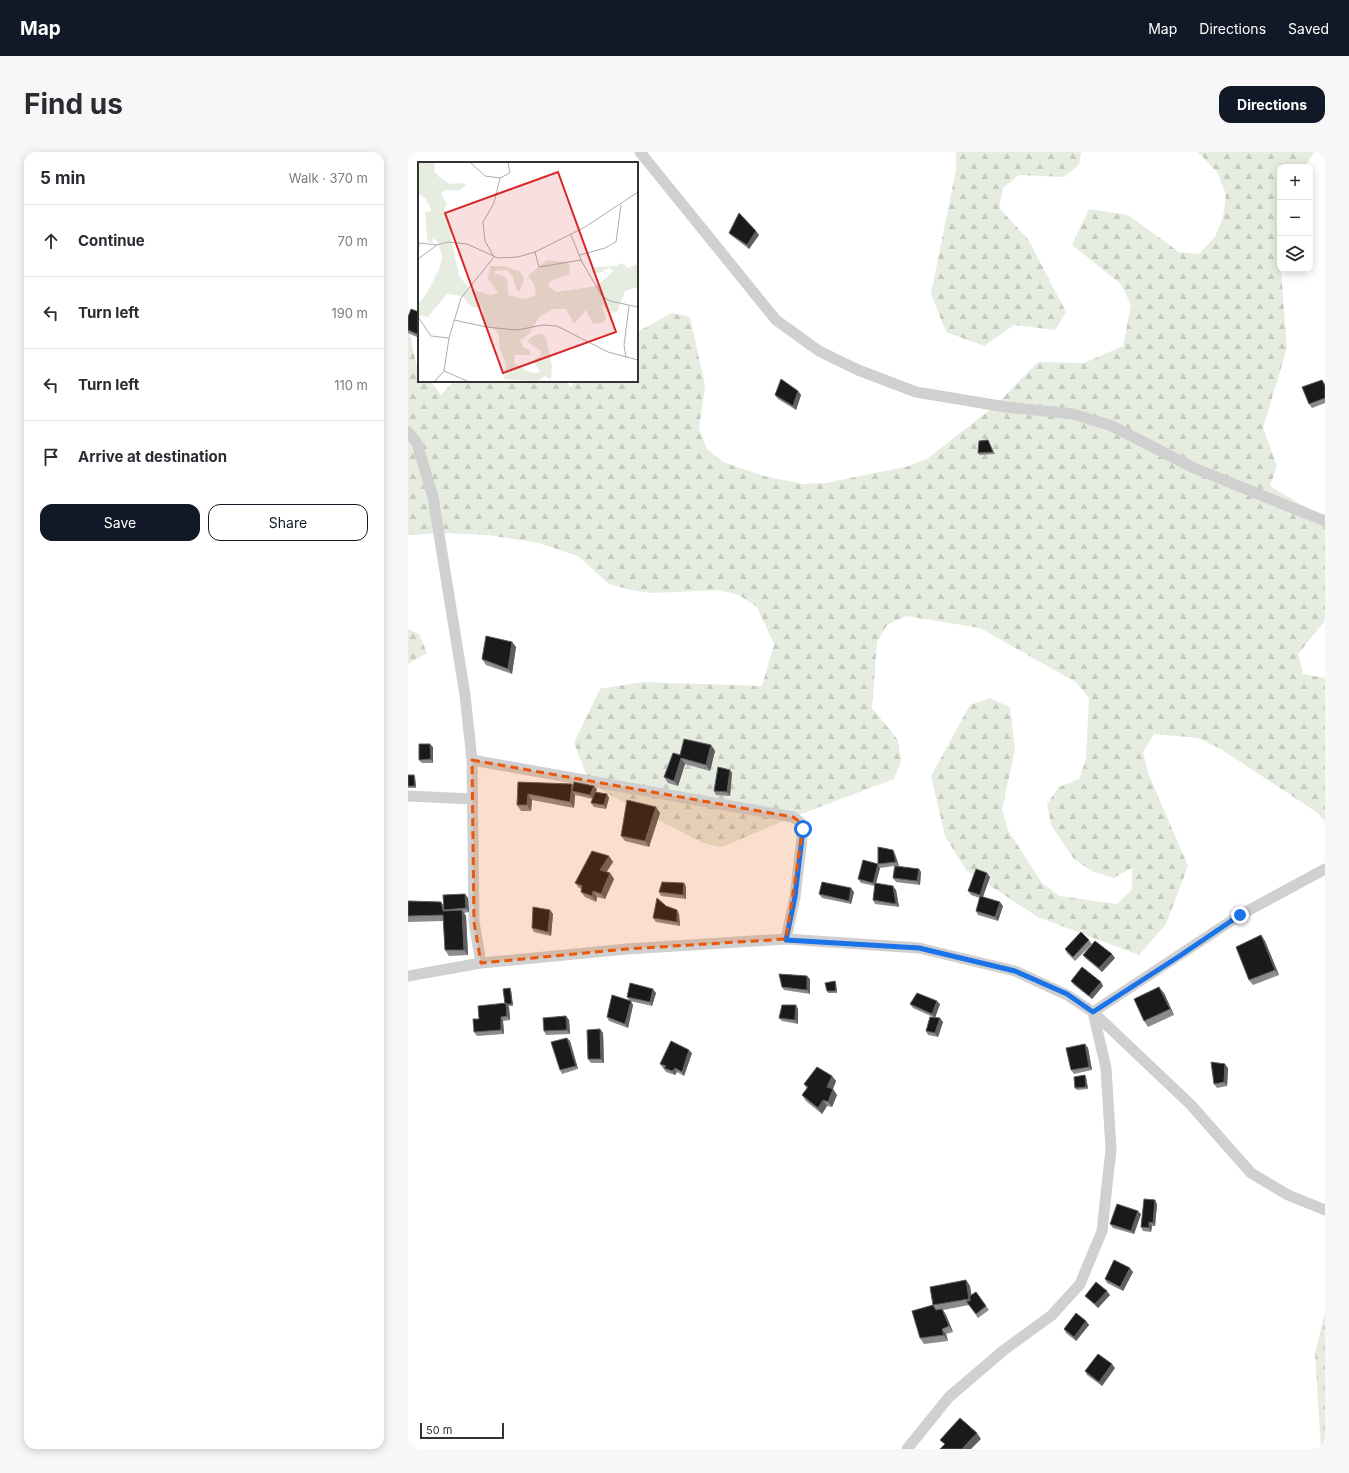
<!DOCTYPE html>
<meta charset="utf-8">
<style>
body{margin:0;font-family:Inter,sans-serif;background:#f7f7f7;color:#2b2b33}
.controls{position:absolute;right:12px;top:12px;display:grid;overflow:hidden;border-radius:8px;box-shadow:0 2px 10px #0003}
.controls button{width:36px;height:36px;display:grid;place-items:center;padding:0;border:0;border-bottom:1px solid #e1e1e2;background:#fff;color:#2b2b33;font:20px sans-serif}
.scale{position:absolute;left:12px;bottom:10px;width:84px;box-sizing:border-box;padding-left:4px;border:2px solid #333;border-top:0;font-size:11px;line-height:14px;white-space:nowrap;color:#333;-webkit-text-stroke:3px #fff;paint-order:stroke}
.stop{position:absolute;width:12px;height:12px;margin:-9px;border:3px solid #1a73e8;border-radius:50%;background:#fff}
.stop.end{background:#1a73e8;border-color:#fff;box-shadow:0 1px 4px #0008}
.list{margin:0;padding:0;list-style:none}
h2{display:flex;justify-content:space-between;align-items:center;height:52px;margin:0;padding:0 16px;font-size:17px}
h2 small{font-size:13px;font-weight:400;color:#7c7c81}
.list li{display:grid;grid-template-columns:26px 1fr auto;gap:12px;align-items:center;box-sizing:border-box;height:72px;padding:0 16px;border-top:1px solid #e1e1e2}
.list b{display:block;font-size:15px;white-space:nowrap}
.list em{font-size:13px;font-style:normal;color:#7c7c81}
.actions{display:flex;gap:8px;padding:12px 16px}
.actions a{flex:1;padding:9px 0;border:1px solid #111827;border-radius:12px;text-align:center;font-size:14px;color:#111827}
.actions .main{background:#111827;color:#fff}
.icon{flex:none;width:22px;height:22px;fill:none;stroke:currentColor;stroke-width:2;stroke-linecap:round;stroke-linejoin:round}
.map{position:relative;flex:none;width:917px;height:1297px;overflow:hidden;border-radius:12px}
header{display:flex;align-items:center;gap:24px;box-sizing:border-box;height:56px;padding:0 20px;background:#111827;color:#fff}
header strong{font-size:19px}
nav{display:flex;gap:22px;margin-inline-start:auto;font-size:14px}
.intro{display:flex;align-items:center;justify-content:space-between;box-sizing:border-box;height:96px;padding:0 24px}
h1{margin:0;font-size:28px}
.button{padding:10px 18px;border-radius:12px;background:#111827;color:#fff;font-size:14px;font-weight:700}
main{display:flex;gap:24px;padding:0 24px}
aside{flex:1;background:#fff;border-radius:12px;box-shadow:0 2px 10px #0003}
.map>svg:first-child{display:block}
</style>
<header>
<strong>Map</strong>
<nav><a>Map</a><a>Directions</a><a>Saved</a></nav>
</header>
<div class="intro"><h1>Find us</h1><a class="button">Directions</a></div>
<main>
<aside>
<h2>5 min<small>Walk · 370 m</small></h2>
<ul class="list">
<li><svg class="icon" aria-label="ahead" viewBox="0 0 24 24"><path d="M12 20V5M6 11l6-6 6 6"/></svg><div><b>Continue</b></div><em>70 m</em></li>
<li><svg class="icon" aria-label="left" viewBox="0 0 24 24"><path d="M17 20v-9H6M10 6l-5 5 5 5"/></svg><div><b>Turn left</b></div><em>190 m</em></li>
<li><svg class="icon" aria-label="left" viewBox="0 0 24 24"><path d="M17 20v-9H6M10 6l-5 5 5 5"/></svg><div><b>Turn left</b></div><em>110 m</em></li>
<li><svg class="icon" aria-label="arrive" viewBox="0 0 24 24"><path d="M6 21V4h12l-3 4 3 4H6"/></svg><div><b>Arrive at destination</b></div></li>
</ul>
<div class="actions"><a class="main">Save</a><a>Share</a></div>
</aside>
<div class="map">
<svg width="917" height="1297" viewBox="0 0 917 1297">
<defs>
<pattern id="forest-firs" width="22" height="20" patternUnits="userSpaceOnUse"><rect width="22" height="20" fill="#e6ecdf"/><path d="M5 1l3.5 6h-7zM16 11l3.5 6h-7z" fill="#c6cbc0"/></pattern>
</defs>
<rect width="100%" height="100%" fill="#fff"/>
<path fill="url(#forest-firs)" d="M548,0H673L671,13L656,25L611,23L595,36L591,56L620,87L658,160L647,178L606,173L576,194L538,180L523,142L548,18Z
M790,0H906L897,15H872V68L870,81L879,196L855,276L869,314L862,334L917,367V467L915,471L890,502L895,522L917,526V669L907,659L811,596L790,586L746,582L735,600L740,621L780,714L758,772L731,803L630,765L558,718L537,684L523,624L562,553L582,546L602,555L607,597L594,658L600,678L634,731L651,744L709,752L724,737V716L705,726L684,719L666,707L643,673L639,652L651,635L671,627L678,607L681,546L668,530L572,476L498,464L479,473L469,490L464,556L490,588L493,609L486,627L385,665L314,695L295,691L200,642L181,629L166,591L192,537L234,530L354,534L366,492L349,455L331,443L311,438L244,441L223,438L201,432L170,404L131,391L80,383L38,381L0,383V173L8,212L11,215V229H22L33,243L46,229H159L162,235L168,229H229V180L264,161L282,165L297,234L291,277L299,297L315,310L356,324L395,332L418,331L501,314L520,306L588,253L630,210L676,211L715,194L723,153L713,132L664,93L681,57L720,63L771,100L791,102L807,85L815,65L818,42L809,20Z
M0,477L11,482L19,501L0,512Z
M917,1161V1297H913L907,1201Z"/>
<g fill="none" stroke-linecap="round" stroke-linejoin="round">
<path stroke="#d0d0d0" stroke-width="11" d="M232,0L368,168L411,199L450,218L508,240L598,255L665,262L704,274L786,316L917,369
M0,280L9,291L25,345L57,543L64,608L66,770L73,811
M64,608L385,665L392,670L395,677L387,745L378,787
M0,644L64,647
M0,824L73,811L219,797L378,787L511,796L607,819L659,843L685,860L783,953L843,1021L880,1043L917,1058
M499,1297L541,1245L596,1198L644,1163L672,1132L694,1079L703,997L698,916L685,860L832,763L917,717"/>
</g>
<path fill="#8c8c8c" d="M321,81L351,83L341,97L324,84Z
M11,160V186L0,181V165Z
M914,228L917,232V251L904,256L901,252Z
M390,239L393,243L388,258L370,247L367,243Z
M581,290L587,302L572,303L570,301Z
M104,490L108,495L104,522L78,513L74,507Z
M303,593L307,599L302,619L277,612L270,634L260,631L256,625L272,603Z
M25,595V611H14L11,608Z
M322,618L324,621L322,644L308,643L306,639Z
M0,623H6L7,625L8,636H0Z
M110,630L165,634L189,637L188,640L199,642L201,646L198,657L186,655L183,651L185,647L167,643L166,656L124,648L123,659H113L109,653Z
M252,661L241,695L217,689L213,684Z
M485,698L487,702L491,714H489L511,717L513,720L512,733L488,730L485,726L486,714L472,716L470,712Z
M201,704L205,710L198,720L202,721L206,727L197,747L189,745L188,750L177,745L173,740V737L171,736L167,731Z
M472,716L468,731L488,738L491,755L467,752L465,748L467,734L453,731L450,727Z
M582,725L575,745L595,754L590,769L570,763L568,759L572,746L563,743L560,739Z
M276,731L278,735V747L253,744L251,740Z
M446,740L443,752L414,746L411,742Z
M57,742L60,746L61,760L56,761L58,764L60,803L41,804L37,798L35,769L0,770V749L33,750L35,753Z
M258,754L269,758L271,762L272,774L248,770L245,766Z
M142,758L145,762L143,784L126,780L124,776Z
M853,783L857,789L871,823L845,833L841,828Z
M681,788L684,792L667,809L659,801L657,797Z
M675,803L707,806L694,820L677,806Z
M402,827V842L376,838L374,835Z
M427,829L428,831L429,841H420L419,839Z
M663,829L693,830L695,834L684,847L666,833Z
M102,836L103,838L105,854H100L101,855L102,868L95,869L96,882L69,884L66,880L97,852Z
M248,841L244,854L222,849L225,853L220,876L201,869L199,865L221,848L219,845Z
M756,841L766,863L740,875L736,869Z
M502,852H532L527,865L535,870L530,885L520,883L518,879L525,865L505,856Z
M390,857V872L374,869L371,866Z
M158,864L161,868L162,882L138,883L136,879Z
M192,877L195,881L196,911H183L180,907Z
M159,886L162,889L170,917L154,922L152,918Z
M677,892L680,896L684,918L666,922L663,918Z
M284,901L276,924L269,920L267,923L258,920L252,912Z
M820,916L819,934L809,936L806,932Z
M424,924L428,929L425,937L429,943L424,955L419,954L414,962L398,949L394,943L399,937L396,932Z
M678,925L680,937L669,938L667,936Z
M749,1052L747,1074H744L743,1080L735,1079L733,1075Z
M733,1062L726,1082L705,1076L702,1072Z
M725,1120L715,1139L699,1131L697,1127Z
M558,1128L562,1134L563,1143L568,1140L581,1158L570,1166L561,1153L535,1158L538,1163L545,1180L538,1182L540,1189L516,1192L512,1186L525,1153Z
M702,1143L690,1156L680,1147L677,1144Z
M678,1169L681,1173L668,1189L658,1181L656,1177Z
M707,1216L694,1234L679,1223L677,1219Z"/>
<path fill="#5f5f5f" d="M348,79L351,83L341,97L339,93Z
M390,239L393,243L388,258L385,254Z
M104,490L108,495L104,522L100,517Z
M22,592L25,595V611L23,607Z
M303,593L307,599L302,619L298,613Z
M273,606L277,612L270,634L266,629Z
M322,618L324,621L322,644L319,640Z
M6,623L7,625L8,636L7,634Z
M164,632L168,637L164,639L167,643L166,656L162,650Z
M186,634L189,637L185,647L182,643Z
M120,642L124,648L123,659L119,653Z
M199,642L201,646L198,657L196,653Z
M248,655L252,661L241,695L237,689Z
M485,698L487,702L491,714L488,710Z
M201,704L205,710L196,724L192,718Z
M470,712L472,716L467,735L465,731Z
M511,717L513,720L512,733L509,729Z
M202,721L206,727L197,747L193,742Z
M579,721L582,725L574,747L572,743Z
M276,731L278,735V747L275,743Z
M485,734L488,738L491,755L488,752Z
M443,736L446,740L443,752L441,749Z
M185,739L189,745L188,750L184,744Z
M57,742L60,746L61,760L58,756Z
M33,750L37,756L36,758L38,762L35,759Z
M592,750L595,754L590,769L587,765Z
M54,758L58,764L60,803L56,798Z
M142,758L145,762L143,784L140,780Z
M269,758L271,762L272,774L269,770Z
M853,783L857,789L871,823L867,818Z
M704,802L707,806L694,820L691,816Z
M399,824L402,827V842L399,838Z
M427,829L428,831L429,841L428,839Z
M693,830L695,834L684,847L681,844Z
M751,835L756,841L766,863L762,857Z
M102,836L103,838L105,854L104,852Z
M245,837L248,841L244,854L242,850Z
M223,849L225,853L220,876L217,872Z
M529,849L532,852L527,866L524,862Z
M98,851L101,855L102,868L99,864Z
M388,853L390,857V872L387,868Z
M158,864L161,868L162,882L159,878Z
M93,865L95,869L96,882L93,878Z
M532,866L535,870L530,885L527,881Z
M192,877L195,881L196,911L193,907Z
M159,886L162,889L170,917L168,914Z
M677,892L680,896L684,918L681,915Z
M281,898L284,901L276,924L274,920Z
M817,912L820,916L819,934L816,930Z
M267,916L269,920L267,923L264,919Z
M677,923L678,925L680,937L678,935Z
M424,924L428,929L423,941L419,935Z
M425,937L429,943L424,955L420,950Z
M415,948L419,954L414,962L410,956Z
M747,1048L749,1052L747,1074L745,1071Z
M730,1059L733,1062L726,1082L723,1079Z
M741,1070L744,1074L743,1080L741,1076Z
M722,1116L725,1120L715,1139L712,1135Z
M558,1128L562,1134L565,1152L561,1147Z
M699,1139L702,1143L690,1156L687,1152Z
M534,1157L538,1163L545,1180L541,1174Z
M678,1169L681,1173L668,1189L666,1185Z
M534,1177L538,1182L540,1189L536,1183Z
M704,1212L707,1216L694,1234L691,1230Z
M569,1281L573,1287L563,1297H554Z"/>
<path fill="#1a1a1a" stroke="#5f5f5f" d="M331,61L348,79L339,93L321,81Z
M3,157L11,160V183L0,178V165Z
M373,227L390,239L385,254L367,243Z
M914,228L917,234V246L901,252L894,235Z
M580,288L585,300L570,301L571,289Z
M78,484L104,490L100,517L74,507Z
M276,587L303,593L298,613L273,606L266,629L256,625L265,601L272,603Z
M11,592H22L23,607L11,608Z
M310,615L322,618L319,640L306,639Z
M0,623H6L7,634H0Z
M110,630L164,632L162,650L120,642L119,653H109Z
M166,630L186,634L182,643L164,639Z
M187,640L199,642L196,653L183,651Z
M219,648L248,655L237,689L213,684Z
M470,695L485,698L488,710L470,712Z
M184,699L201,704L192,718L202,721L193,742L185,739L184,744L173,740L174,734L167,731Z
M455,708L470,712L465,731L450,727Z
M487,714L511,717L509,729L485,726Z
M568,717L579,721L572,743L560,739Z
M254,730L276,731L275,743L251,740Z
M414,730L443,736L441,749L411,742Z
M467,731L485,734L488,752L465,748Z
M57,742L58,756L36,758L35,743Z
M572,744L592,750L587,765L568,759Z
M249,746L258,754L269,758V770L245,766Z
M0,749L33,750L35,759L54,758L56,798H37L35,763L0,764Z
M125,755L142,758L140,780L124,776Z
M673,780L681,788L665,805L657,797Z
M853,783L867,818L841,828L828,795Z
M687,789L704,802L691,816L675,803Z
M674,815L693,830L681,844L663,829Z
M371,822L399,824V838L374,835Z
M427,829L428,839H419L417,831Z
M222,831L245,837L242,850L219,845Z
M751,835L762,857L736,869L726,847Z
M102,836L104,852H99L98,851L97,852L95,837Z
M509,841L529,849L524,862L502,852Z
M204,843L223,849L217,872L199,865Z
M98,851L99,864L93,865V878L66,880L65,867H71L70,854Z
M374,853H388L387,868L371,866Z
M158,864L159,878L136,879L135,866Z
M522,865L532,866L527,881L518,879Z
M192,877L193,907H180L179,878Z
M159,886L168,914L152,918L143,890Z
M263,889L281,898L274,920L267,916L264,919L256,916L258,914L252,912Z
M677,892L681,915L663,918L658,896Z
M803,910L817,912L816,930L806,932Z
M409,915L424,924L419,935L425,937L420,950L415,948L410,956L394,943L400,935L396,932Z
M677,923L678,935L667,936L666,925Z
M736,1047L747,1048L745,1071L741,1070V1076L733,1075Z
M709,1052L730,1059L723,1079L702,1072Z
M706,1108L722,1116L712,1135L697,1127Z
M558,1128L561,1147L525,1153L522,1135Z
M688,1130L699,1139L687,1152L677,1144Z
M568,1140L578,1154L568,1162L558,1149H562V1144Z
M525,1153L528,1158L534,1157L541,1174L534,1177L536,1183L512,1186L504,1159Z
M668,1161L678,1169L666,1185L656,1177Z
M690,1202L704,1212L691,1230L677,1219Z
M552,1266L569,1281L554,1297H532L537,1292L532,1288Z"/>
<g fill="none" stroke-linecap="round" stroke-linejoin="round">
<path stroke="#1a73e8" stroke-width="5" d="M395,677L387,745L378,788L511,796L607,819L659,842L685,860L770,805L832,763"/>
</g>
<path fill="#e8590c" fill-opacity="0.2" stroke="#e8590c" stroke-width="3" stroke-dasharray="8 5" stroke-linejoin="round" d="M64,608L385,665L392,670L395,677L378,787L219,797L73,811L66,770Z"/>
<g transform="translate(10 10)">
<rect width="220" height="220" fill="#fff"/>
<path d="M0,1H16L17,10L22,16L32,22L46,21L48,23L41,29L28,28L23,31L29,43L26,47L33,63V77L41,114L52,127L72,133L80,131L70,117L72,104H86L102,110L106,116L102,129L99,128L94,113L88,108L77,109L76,111L89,116L90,133L107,137L118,133L116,122L110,114L129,98L148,100L152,104L151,112L131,120V125L138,130L179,124L195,109L191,106L181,111H175L174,109L177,105L197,104L204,101L210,106L220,102V125L207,129L199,150L191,149L183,142L188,156L185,161L175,162L168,148L156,162L148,147H135L121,155L111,172L102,178L105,185L112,188V193H97L96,201L111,210L119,211L122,210L115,198L122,194L123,189L110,180L111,177L119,172H124L128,176L134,204L133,218L127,214L119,219L86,217L88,202L81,185V174L77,167L68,165L65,161V146L54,145L44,134L29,132L10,155L0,153V138L2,140L9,131L22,105L24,94L20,80L14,76L15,81H11L9,76L7,50L13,49V47L8,37L0,31Z" fill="#e6ecdf"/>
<path fill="none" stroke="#adadad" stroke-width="1" d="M53,1L67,14L82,16L92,11L90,1M153,73L164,100L184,134L192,139L220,145M117,90L121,105L163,98M162,93L187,86L198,80L203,43M0,95L1,81L19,83M0,97L19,83L30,80L49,82L80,96L100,95L117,90L167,65L220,30M0,155L13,174L31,176M36,158L68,165L99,168L125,163L139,164L190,190L220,198M208,196L206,183L211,144M26,209L49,219M17,219L26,209L31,176L43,136L76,95L67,79L65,60L76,41L82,16"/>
<path fill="#d62828" fill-opacity="0.15" stroke="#d62828" stroke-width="2" d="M140,10L198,170L85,211L27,51Z"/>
<rect width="220" height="220" fill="none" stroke="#333" stroke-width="2"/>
</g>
</svg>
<div class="controls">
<button>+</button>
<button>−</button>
<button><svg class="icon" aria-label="layers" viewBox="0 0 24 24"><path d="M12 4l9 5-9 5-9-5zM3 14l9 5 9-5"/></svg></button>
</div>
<div class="scale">50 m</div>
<div class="stop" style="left:395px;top:677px"></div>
<div class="stop end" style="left:832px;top:763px"></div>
</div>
</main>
